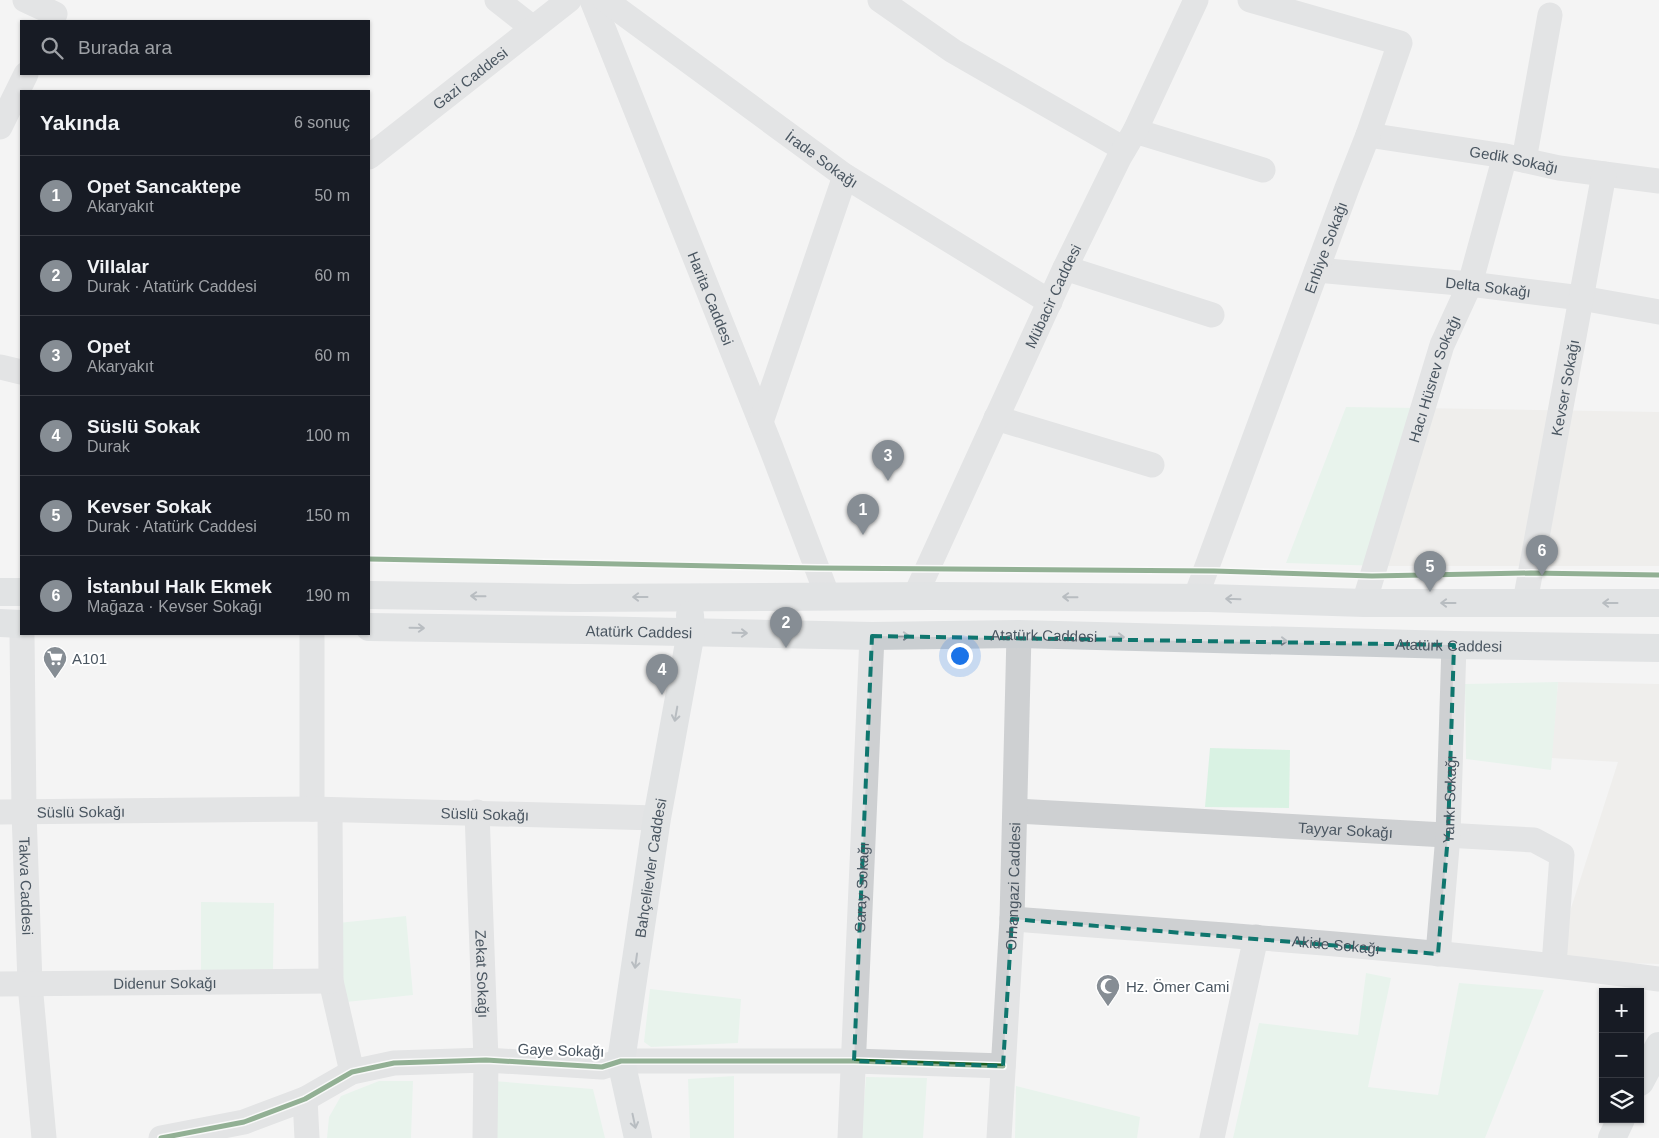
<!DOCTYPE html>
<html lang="tr">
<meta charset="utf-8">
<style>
body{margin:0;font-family:Arial,sans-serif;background:#242831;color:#f1f3f6}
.controls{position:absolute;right:15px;bottom:15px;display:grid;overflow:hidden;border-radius:0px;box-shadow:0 1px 4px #0004}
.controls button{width:45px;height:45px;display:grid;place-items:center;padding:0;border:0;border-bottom:1px solid #363941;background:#171b24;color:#f1f3f6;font:25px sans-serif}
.you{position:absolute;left:959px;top:655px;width:18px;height:18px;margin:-12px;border:4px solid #fff;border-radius:50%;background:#1a73e8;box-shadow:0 0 0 8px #1a73e833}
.badge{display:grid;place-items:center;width:32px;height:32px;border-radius:50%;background:#868d94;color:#fff;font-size:16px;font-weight:700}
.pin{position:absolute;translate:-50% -41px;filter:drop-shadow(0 1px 2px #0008)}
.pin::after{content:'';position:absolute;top:26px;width:18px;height:15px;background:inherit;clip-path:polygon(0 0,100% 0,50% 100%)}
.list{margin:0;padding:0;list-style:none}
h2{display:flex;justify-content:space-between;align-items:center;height:65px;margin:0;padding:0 20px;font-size:21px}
h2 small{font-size:16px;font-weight:400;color:#9ea1a6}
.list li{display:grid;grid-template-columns:32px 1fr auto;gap:15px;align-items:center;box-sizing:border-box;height:80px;padding:0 20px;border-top:1px solid #363941}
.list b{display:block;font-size:19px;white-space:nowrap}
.list p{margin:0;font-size:16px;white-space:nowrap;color:#9ea1a6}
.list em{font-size:16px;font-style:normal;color:#9ea1a6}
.icon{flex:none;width:28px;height:28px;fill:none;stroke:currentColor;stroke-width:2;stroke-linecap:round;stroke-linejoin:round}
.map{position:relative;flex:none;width:1659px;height:1138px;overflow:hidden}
.search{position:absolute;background:#171b24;box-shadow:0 1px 4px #0004;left:20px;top:20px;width:350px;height:55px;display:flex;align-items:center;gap:12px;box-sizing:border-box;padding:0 18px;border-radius:0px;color:#9ea1a6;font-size:19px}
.panel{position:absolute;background:#171b24;box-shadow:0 1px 4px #0004;left:20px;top:90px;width:350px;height:545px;border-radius:0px}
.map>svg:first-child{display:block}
</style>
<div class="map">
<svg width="1659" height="1138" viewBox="0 0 1659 1138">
<rect width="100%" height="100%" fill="#f4f4f4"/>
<path fill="#e8e7e3" d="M1419,408L1659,412V566H1382Z
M1558,682L1659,684V964L1554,961L1618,762L1551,758Z"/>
<path fill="#d9f2e3" d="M1346,407L1419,408L1382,566L1286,563Z
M1558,682L1551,770L1466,759L1465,684Z
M1210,748L1290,750L1289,808L1205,807Z
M201,902L274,903L273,972L201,971Z
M406,916L413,995L346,1002L337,963L338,923Z
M1366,973L1391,978L1368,1087L1438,1095L1459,983L1544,990L1485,1138H1233L1259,1023L1358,1035Z
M650,989L741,999L738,1043L651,1047L644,1042Z
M734,1076V1138H690L688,1079Z
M866,1077L927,1078L923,1138H861Z
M379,1081H413L411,1138H327L329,1117L341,1096Z
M493,1081L593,1089L605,1138H493Z
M1016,1086L1140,1117L1137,1138H1015Z"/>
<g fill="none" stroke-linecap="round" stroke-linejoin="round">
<g stroke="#ced0d2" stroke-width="25">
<path d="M25,0L55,14L52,21"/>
<path d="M497,0L533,28"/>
<path id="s1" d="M592,0L770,445L828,597"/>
<path id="s2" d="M605,0L845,176L1050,302"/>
<path d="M880,0L953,51L1124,149"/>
<path d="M0,127L26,74"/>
<path d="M1135,131L1263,170"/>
<path id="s3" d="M1368,135L1505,156L1559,168L1659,181"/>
<path id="s4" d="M369,157L569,0"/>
<path d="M1524,160L1550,15"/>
<path d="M1065,268L1212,315"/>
<path id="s5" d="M1317,270L1470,284L1581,298L1659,312"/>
<path d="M0,367L21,372"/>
<path d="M996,418L1152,465"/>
<path d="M761,422L845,176"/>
<path id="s6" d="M915,596L1065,268L1119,158L1135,131L1196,0"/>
<path id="s7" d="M1195,599L1347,188L1368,135L1400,43L1250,0"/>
<path id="s8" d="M1525,602L1604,174"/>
<path id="s9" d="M1364,603L1442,345L1470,284L1505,156"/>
<path id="s10" d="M22,634L24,812L30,984L44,1138"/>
<path d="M312,634V809"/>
<path d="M330,810L331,981L352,1072"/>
<path id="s11" d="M1016,811L1534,840L1562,855L1554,965"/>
<path id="s12" d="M0,812L312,809L657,818"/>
<path id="s13" d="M477,812L486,1060L485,1138"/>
<path id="s14" d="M1012,919C1228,935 1444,950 1659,979"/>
<path id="s15" d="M1438,954L1448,835L1454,645"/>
<path id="s16" d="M0,984L331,981"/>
<path d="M305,1099L307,1138"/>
<path d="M161,1138L244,1122L305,1099L352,1072L394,1063L486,1060L602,1067L621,1061H854L1003,1066"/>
<path id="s17" d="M850,1138L872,636"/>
<path id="s18" d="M999,1138L1012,919L1019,634"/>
<path d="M1212,1138L1256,937"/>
</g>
<g stroke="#caced1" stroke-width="28">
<path d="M0,592H21"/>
<path d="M369,595L574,598L932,596L1208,598L1364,603H1659"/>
<path d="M0,623L21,624"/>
<path id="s19" d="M369,627L587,630L872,636L1019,634L1454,645L1659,648"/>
<path d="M1640,1082L1659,1046"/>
<path id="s20" d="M638,1138L621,1061L657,818L691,632L690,615"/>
<path d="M1612,1138L1621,1119"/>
</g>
<g stroke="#fff" stroke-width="8">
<path id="cycleway" d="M369,559L818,568L1214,571L1372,576L1531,573L1659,575
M161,1138L244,1122L305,1099L352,1072L394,1063L486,1060L602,1067L621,1061H854L1003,1066"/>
</g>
<use href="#cycleway" stroke="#1b5e20" stroke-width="5"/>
</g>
<defs><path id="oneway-shaft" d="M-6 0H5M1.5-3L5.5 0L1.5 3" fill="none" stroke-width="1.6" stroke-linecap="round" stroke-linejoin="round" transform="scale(1.25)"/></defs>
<g stroke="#707a83">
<use href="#oneway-shaft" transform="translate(478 596) rotate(-179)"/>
<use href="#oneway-shaft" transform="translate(640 597) rotate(180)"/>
<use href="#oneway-shaft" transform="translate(1070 597) rotate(-179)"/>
<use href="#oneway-shaft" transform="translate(1233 599) rotate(-178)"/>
<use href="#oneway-shaft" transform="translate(1448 603) rotate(180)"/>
<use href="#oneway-shaft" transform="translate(1610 603) rotate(-180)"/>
<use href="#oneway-shaft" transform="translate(417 628) rotate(1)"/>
<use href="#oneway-shaft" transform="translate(740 633) rotate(1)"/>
<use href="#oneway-shaft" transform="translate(902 636) rotate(-1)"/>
<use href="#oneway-shaft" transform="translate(1117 637) rotate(1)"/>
<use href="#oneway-shaft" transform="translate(1280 641) rotate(1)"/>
<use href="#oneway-shaft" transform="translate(676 714) rotate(100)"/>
<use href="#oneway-shaft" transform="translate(636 961) rotate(98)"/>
<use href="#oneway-shaft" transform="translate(634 1121) rotate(78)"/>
</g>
<path d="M0 0H1659V1138H0ZM872,636L1454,645L1448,835L1438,954L1012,919L1003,1066L854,1061Z" fill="#f4f4f4" fill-opacity=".55" fill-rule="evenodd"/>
<path fill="none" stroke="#0f766e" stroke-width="4" stroke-dasharray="10 6" stroke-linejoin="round" d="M872,636L1454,645L1448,835L1438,954L1012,919L1003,1066L854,1061Z"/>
<defs>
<g id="supermarket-pin" transform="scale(1.25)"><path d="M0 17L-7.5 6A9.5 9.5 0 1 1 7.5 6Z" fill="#868d94" stroke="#fff"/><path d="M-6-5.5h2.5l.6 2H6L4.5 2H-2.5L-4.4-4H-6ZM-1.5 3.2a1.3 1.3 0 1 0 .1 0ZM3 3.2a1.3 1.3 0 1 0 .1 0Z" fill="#fff"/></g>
<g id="mosque-pin" transform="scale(1.25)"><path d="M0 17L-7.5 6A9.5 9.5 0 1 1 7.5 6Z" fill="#868d94" stroke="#fff"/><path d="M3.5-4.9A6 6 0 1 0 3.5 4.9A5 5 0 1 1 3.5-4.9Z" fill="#fff"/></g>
</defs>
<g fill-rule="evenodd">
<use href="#supermarket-pin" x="55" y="658"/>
<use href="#mosque-pin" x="1108" y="986"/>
</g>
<g text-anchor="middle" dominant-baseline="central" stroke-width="4" stroke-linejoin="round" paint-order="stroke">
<g font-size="15" fill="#4a5661" stroke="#fff">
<text stroke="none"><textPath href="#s4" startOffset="128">Gazi Caddesi</textPath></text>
<text stroke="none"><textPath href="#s2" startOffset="269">İrade Sokağı</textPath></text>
<text stroke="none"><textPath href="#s3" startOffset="148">Gedik Sokağı</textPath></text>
<text stroke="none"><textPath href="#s7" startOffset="375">Enbiye Sokağı</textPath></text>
<text stroke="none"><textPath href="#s5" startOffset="172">Delta Sokağı</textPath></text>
<text stroke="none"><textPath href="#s6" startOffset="330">Mübacir Caddesi</textPath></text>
<text stroke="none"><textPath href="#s1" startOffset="321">Harita Caddesi</textPath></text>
<text stroke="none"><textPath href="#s9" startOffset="235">Hacı Hüsrev Sokağı</textPath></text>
<text stroke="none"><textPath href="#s8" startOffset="218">Kevser Sokağı</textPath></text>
<text stroke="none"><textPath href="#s19" startOffset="270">Atatürk Caddesi</textPath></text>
<text stroke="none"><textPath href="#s19" startOffset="675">Atatürk Caddesi</textPath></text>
<text stroke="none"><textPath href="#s19" startOffset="1080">Atatürk Caddesi</textPath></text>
<text stroke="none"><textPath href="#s15" startOffset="155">Yankı Sokağı</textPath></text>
<text stroke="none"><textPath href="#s12" startOffset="81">Süslü Sokağı</textPath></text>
<text stroke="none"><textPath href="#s12" startOffset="485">Süslü Sokağı</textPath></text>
<text stroke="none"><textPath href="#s11" startOffset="330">Tayyar Sokağı</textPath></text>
<text stroke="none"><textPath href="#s20" startOffset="274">Bahçelievler Caddesi</textPath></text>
<text stroke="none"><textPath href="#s10" startOffset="252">Takva Caddesi</textPath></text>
<text stroke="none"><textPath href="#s18" startOffset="252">Orhangazi Caddesi</textPath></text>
<text stroke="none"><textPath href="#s17" startOffset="251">Saray Sokağı</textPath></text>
<text stroke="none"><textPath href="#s14" startOffset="325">Akide Sokağı</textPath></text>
<text stroke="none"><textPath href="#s13" startOffset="162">Zekat Sokağı</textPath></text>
<text stroke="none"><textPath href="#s16" startOffset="165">Didenur Sokağı</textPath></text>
<text transform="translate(561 1050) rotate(2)">Gaye Sokağı</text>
</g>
<g font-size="15" fill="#4a5661" stroke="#fff" text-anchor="start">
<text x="72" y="658">A101</text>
<text x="1126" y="986">Hz. Ömer Cami</text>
</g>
</g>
</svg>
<div class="controls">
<button>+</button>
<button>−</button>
<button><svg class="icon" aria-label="layers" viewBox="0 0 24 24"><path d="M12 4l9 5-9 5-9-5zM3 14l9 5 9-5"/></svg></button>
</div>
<div class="you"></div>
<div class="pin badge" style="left:863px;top:535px">1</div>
<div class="pin badge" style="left:786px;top:648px">2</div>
<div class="pin badge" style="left:888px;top:481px">3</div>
<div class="pin badge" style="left:662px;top:695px">4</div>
<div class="pin badge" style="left:1430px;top:592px">5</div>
<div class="pin badge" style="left:1542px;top:576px">6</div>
<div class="search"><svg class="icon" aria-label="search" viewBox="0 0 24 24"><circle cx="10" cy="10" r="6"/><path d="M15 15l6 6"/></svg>Burada ara</div>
<section class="panel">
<h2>Yakında<small>6 sonuç</small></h2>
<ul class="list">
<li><span class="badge">1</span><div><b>Opet Sancaktepe</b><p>Akaryakıt</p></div><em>50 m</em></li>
<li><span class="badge">2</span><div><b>Villalar</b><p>Durak · Atatürk Caddesi</p></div><em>60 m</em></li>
<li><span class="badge">3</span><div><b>Opet</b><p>Akaryakıt</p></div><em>60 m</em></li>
<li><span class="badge">4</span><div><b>Süslü Sokak</b><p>Durak</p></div><em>100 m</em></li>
<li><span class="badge">5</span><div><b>Kevser Sokak</b><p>Durak · Atatürk Caddesi</p></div><em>150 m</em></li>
<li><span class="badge">6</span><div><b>İstanbul Halk Ekmek</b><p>Mağaza · Kevser Sokağı</p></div><em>190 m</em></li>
</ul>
</section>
</div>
